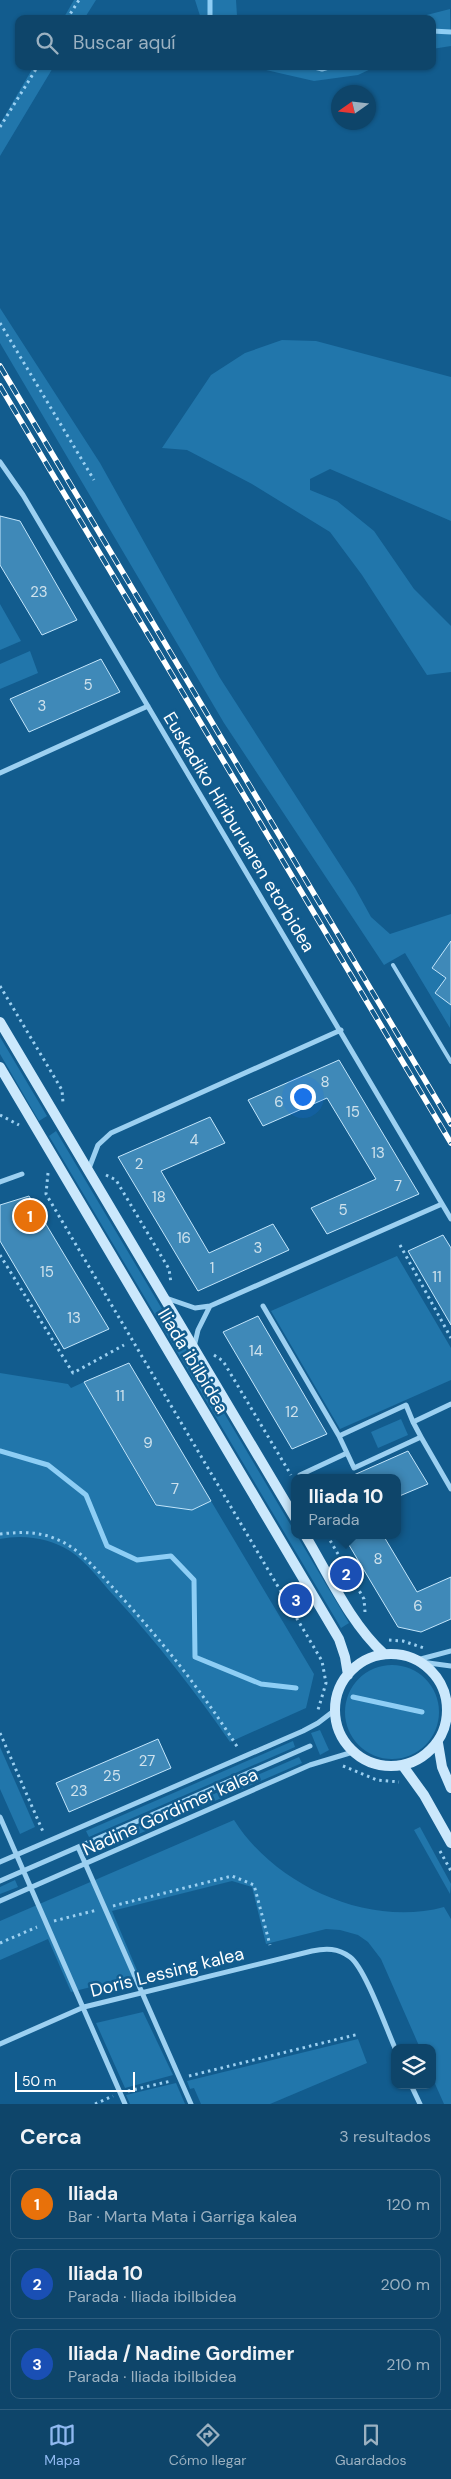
<!DOCTYPE html>
<html lang="es">
<meta charset="utf-8">
<style>
body{margin:0;font-family:"DM Sans",sans-serif;background:#1c4f72;color:#f1f3f6}
.controls{position:absolute;right:15px;bottom:15px;display:grid;overflow:hidden;border-radius:10px;box-shadow:0 1px 4px #0004}
.controls button{width:45px;height:45px;display:grid;place-items:center;padding:0;border:0;border-bottom:1px solid #2e5d7e;background:#0e456a;color:#f1f3f6;font:25px sans-serif}
.compass{position:absolute;left:331px;top:85px;width:45px;height:45px;border-radius:50%;background:#0e456a;box-shadow:0 1px 4px #0004;rotate:256deg}
.scale{position:absolute;left:15px;bottom:12px;width:120px;box-sizing:border-box;padding-left:5px;border:2px solid #fff;border-top:0;font-size:14px;line-height:18px;white-space:nowrap;color:#fff;-webkit-text-stroke:4px #125c8e;paint-order:stroke}
.you{position:absolute;left:302px;top:1096px;width:18px;height:18px;margin:-12px;border:4px solid #fff;border-radius:50%;background:#1a73e8;box-shadow:0 0 0 8px #1a73e833}
.badge{display:grid;place-items:center;width:32px;height:32px;border-radius:50%;background:#90b9f0;color:#fff;font-size:16px;font-weight:700}
.pin{position:absolute;translate:-50% -50%;border:2px solid #fff;box-shadow:0 1px 5px #0006}
.popup{position:absolute;left:291px;top:1474px;width:110px;height:65px;box-sizing:border-box;display:grid;place-content:center;border-radius:10px;background:#0e456a;filter:drop-shadow(0 1px 4px #0005);font-size:16px;white-space:nowrap;color:#9bb1c1}
.popup b{font-size:19px;color:#f1f3f6}
.popup::after{content:'';position:absolute;left:50%;top:100%;margin-left:-10px;border:10px solid transparent;border-top-color:#0e456a}
.list{margin:0;padding:0;list-style:none}
h2{display:flex;justify-content:space-between;align-items:center;height:65px;margin:0;padding:0 20px;font-size:21px}
h2 small{font-size:16px;font-weight:400;color:#9bb1c1}
.list li{display:grid;grid-template-columns:32px 1fr auto;gap:15px;align-items:center;box-sizing:border-box;height:70px;margin:0 10px 10px;padding:0 10px;border:1px solid #2e5d7e;border-radius:10px}
.list b{display:block;font-size:19px;white-space:nowrap}
.list p{margin:0;font-size:16px;white-space:nowrap;color:#9bb1c1}
.list em{font-size:16px;font-style:normal;color:#9bb1c1}
.icon{flex:none;width:28px;height:28px;fill:none;stroke:currentColor;stroke-width:2;stroke-linecap:round;stroke-linejoin:round}
.map{position:relative;flex:none;width:451px;height:2104px;overflow:hidden}
.search{position:absolute;background:#0e456a;box-shadow:0 1px 4px #0004;left:15px;right:15px;top:15px;height:55px;display:flex;align-items:center;gap:12px;box-sizing:border-box;padding:0 18px;border-radius:10px;color:#9bb1c1;font-size:19px}
.sheet{height:305px;background:#0e456a}
nav{display:flex;justify-content:space-around;align-items:center;box-sizing:border-box;height:70px;border-top:1px solid #2e5d7e;background:#0e456a;font-size:14px;color:#9bb1c1}
nav a{display:grid;justify-items:center;gap:2px}
nav .on{color:#90b9f0}
.map>svg:first-child{display:block}
</style>
<div class="map">
<svg width="451" height="2104" viewBox="0 0 451 2104">
<rect width="100%" height="100%" fill="#125c8e"/>
<path fill="#2176ab" d="M74,0H96L84,19H63Z
M195,0H236L237,16L239,19H201Z
M450,9L451,46L432,49V19H411Z
M34,66H54L0,156V124Z
M249,66H377L358,75L314,81Z
M0,308L100,463L220,678L355,888L371,917L390,934L451,914V950L447,948L432,968L446,978L435,993L451,1005L450,1028L405,953L384,965L224,723L0,343Z
M282,340L316,341L451,377V521L330,469L310,479V490L337,501L374,531L414,589L451,626V672L427,675L362,575L330,532L252,484L187,450L162,448L211,375L245,353Z
M0,604L21,641L0,650Z
M30,651L38,673L0,689V664Z
M0,1037L47,1116L39,1121L0,1054Z
M56,1131L349,1623L341,1628L49,1136Z
M397,1256L451,1348V1380L340,1429L271,1311Z
M0,1373L68,1384L71,1388L84,1382L155,1505L192,1510L211,1501L314,1674L306,1708L230,1742C195,1691 158,1644 116,1598C102,1583 87,1562 70,1551C50,1538 23,1534 0,1539Z
M401,1419L408,1435L378,1448L371,1432Z
M345 1712a47 47 0 1 1 94 0a47 47 0 1 1-94 0Z
M320,1730L329,1750L320,1755L311,1733Z
M293,1741L295,1747L89,1837L86,1831Z
M0,1747L35,1827L20,1834L0,1789Z
M299,1757L302,1763L95,1853L92,1847Z
M234,1820C275,1885 368,1928 444,1907L451,1919V2104H444L432,2077V2048H420L381,1959L368,1942L358,1935L340,1930L326,1929L266,1944L252,1887L232,1881L112,1911L139,1975L71,1992L48,1939L0,1960V1921Z
M420,1827L451,1884L450,1894L414,1830Z
M15,1880L18,1887L0,1894V1887Z
M143,2012L173,2075L125,2088L96,2023Z
M358,2039L367,2063L270,2104H201L194,2088L190,2089L187,2081Z
M176,2083L185,2104H130L126,2095Z"/>
<g fill="none" stroke-linecap="round" stroke-linejoin="round">
<path stroke="#8ecef5" stroke-width="5" d="M210,0V19
M432,31L451,32
M311,66L322,69L332,66
M0,1451L48,1465L86,1495L107,1546L137,1560L171,1556L194,1580L195,1657L261,1684L296,1688
M353,1697L422,1712"/>
</g>
<path fill="#3f89b8" stroke="#c3e6fc" d="M0,516L20,521L77,620L42,635L0,565Z
M101,659L120,692L29,732L10,699Z
M451,941V1005L435,993L446,978L432,968Z
M339,1060L419,1194L327,1234L311,1208L376,1179L327,1098L263,1126L248,1100Z
M210,1117L225,1143L161,1171L168,1183L209,1253L273,1224L289,1250L198,1291L118,1157Z
M29,1196L109,1329L64,1349L0,1241V1205Z
M443,1235L451,1248V1325L408,1251Z
M258,1316L327,1434L292,1449L223,1332Z
M129,1363L157,1410L211,1501L192,1510L156,1505L84,1382Z
M408,1451L428,1484L397,1497V1478H347Z
M343,1535H383L417,1592L451,1577V1619L421,1632L398,1627Z
M158,1739L171,1768L69,1812L56,1783Z"/>
<g fill="none" stroke-linecap="round" stroke-linejoin="round">
<path stroke="#9cd0f1" stroke-width="3" stroke-dasharray="2.5 4" stroke-linecap="butt" d="M67,19L79,0
M0,127L38,66
M0,323L94,480
M0,986L62,1090L63,1103
M0,1115L19,1125
M48,1173L46,1194L322,1661L326,1683L318,1710
M106,1175L116,1180L169,1269L171,1283
M400,1245L451,1338
M0,1255L73,1373L124,1345
M214,1355L223,1361L291,1475
M0,1534C19,1532 38,1531 56,1539C80,1548 99,1573 116,1591C162,1641 202,1691 238,1748
M327,1535L364,1599L365,1612
M389,1640L403,1641L424,1648
M0,1733L44,1834
M343,1766L377,1780L399,1782
M440,1851L451,1871
M113,1906L232,1876L254,1885L270,1945
M54,1921L97,1910
M0,1943L37,1927
M189,2076L359,2034
M128,2091L171,2081
M95,2104L113,2096"/>
<path stroke="#9cd0f1" stroke-width="4" d="M393,965L451,1062"/>
<path stroke="#9cd0f1" stroke-width="5" d="M0,462L23,495L451,1219
M0,773L148,706
M88,1171L98,1145L111,1133L341,1030
M0,1182L22,1174
M166,1298L195,1308L210,1306L442,1204
M263,1306L339,1436
M194,1347L198,1330L210,1306
M421,1437L451,1489
M347,1453L354,1468L421,1437L413,1422
M300,1475L347,1453L339,1436L406,1405L413,1422L451,1404
M417,1660L451,1651
M421,1662L451,1666
M448,1707L451,1702
M448,1713L451,1711
M0,1817L125,2104
M78,1847L191,2104
M0,1862L303,1731L318,1723L335,1710
M0,1881L310,1746
M0,1901L310,1765L353,1752
M0,2044L84,2007L312,1951C326,1948 338,1948 350,1957C365,1968 386,2028 395,2048
M411,2085L420,2104"/>
<path stroke="#cbe8fc" stroke-width="10" d="M0,1022L295,1518
M0,1067L339,1639L345,1657L348,1675
M305,1535C329,1575 350,1623 384,1654
M335 1710a56 56 0 1 1 112 0a56 56 0 1 1-112 0Z
M438,1743L442,1767L451,1788
M403,1766L424,1795L451,1843"/>
<g stroke="#fff" stroke-width="5.5">
<path id="rail" d="M0,366L451,1124
M0,386L451,1143"/>
</g>
<use href="#rail" stroke="#125c8e" stroke-width="4" stroke-dasharray="11" stroke-linecap="butt"/>
</g>
<g text-anchor="middle" dominant-baseline="central" stroke-width="5" stroke-linejoin="round" paint-order="stroke">
<g font-size="15" fill="#cfe2ed">
<text x="39" y="592">23</text>
<text x="88" y="685">5</text>
<text x="42" y="706">3</text>
<text x="325" y="1082">8</text>
<text x="279" y="1102">6</text>
<text x="353" y="1112">15</text>
<text x="194" y="1140">4</text>
<text x="378" y="1153">13</text>
<text x="139" y="1164">2</text>
<text x="398" y="1186">7</text>
<text x="159" y="1197">18</text>
<text x="343" y="1210">5</text>
<text x="184" y="1238">16</text>
<text x="258" y="1248">3</text>
<text x="212" y="1268">1</text>
<text x="47" y="1272">15</text>
<text x="437" y="1277">11</text>
<text x="74" y="1318">13</text>
<text x="256" y="1351">14</text>
<text x="120" y="1396">11</text>
<text x="292" y="1412">12</text>
<text x="148" y="1443">9</text>
<text x="175" y="1489">7</text>
<text x="378" y="1559">8</text>
<text x="418" y="1606">6</text>
<text x="147" y="1761">27</text>
<text x="112" y="1776">25</text>
<text x="79" y="1791">23</text>
</g>
<g font-size="18" fill="#fff" stroke="#125c8e">
<text transform="translate(239 832) rotate(59)">Euskadiko Hiriburuaren etorbidea</text>
<text transform="translate(193 1361) rotate(59)">Iliada ibilbidea</text>
<text transform="translate(170 1812) rotate(-24)">Nadine Gordimer kalea</text>
<text transform="translate(167 1972) rotate(-14)">Doris Lessing kalea</text>
</g>
</g>
</svg>
<div class="controls">
<button><svg class="icon" aria-label="layers" viewBox="0 0 24 24"><path d="M12 4l9 5-9 5-9-5zM3 14l9 5 9-5"/></svg></button>
</div>
<svg class="compass" viewBox="-18 -18 36 36"><path d="M0-13l5 13h-10z" fill="#e53935"/><path d="M0 13l5-13h-10z" fill="#9bb1c1"/></svg>
<div class="scale">50 m</div>
<div class="you"></div>
<div class="pin badge" style="left:30px;top:1216px;background:#e8710a">1</div>
<div class="pin badge" style="left:346px;top:1574px;background:#1a4fb4">2</div>
<div class="popup"><b>Iliada 10</b>Parada</div>
<div class="pin badge" style="left:296px;top:1600px;background:#1a4fb4">3</div>
<div class="search"><svg class="icon" aria-label="search" viewBox="0 0 24 24"><circle cx="10" cy="10" r="6"/><path d="M15 15l6 6"/></svg>Buscar aquí</div>
</div>
<section class="sheet">
<h2>Cerca<small>3 resultados</small></h2>
<ul class="list">
<li><span class="badge" style="background:#e8710a">1</span><div><b>Iliada</b><p>Bar · Marta Mata i Garriga kalea</p></div><em>120 m</em></li>
<li><span class="badge" style="background:#1a4fb4">2</span><div><b>Iliada 10</b><p>Parada · Iliada ibilbidea</p></div><em>200 m</em></li>
<li><span class="badge" style="background:#1a4fb4">3</span><div><b>Iliada / Nadine Gordimer</b><p>Parada · Iliada ibilbidea</p></div><em>210 m</em></li>
</ul>
</section>
<nav>
<a class="on"><svg class="icon" aria-label="map" viewBox="0 0 24 24"><path d="M3 6l6-2 6 2 6-2v14l-6 2-6-2-6 2zM9 4v14M15 6v14"/></svg>Mapa</a>
<a><svg class="icon" aria-label="directions" viewBox="0 0 24 24"><path d="M12 3l9 9-9 9-9-9zM9 14v-3h6M13 9l2 2-2 2"/></svg>Cómo llegar</a>
<a><svg class="icon" aria-label="saved" viewBox="0 0 24 24"><path d="M7 4h10v16l-5-4-5 4z"/></svg>Guardados</a>
</nav>
